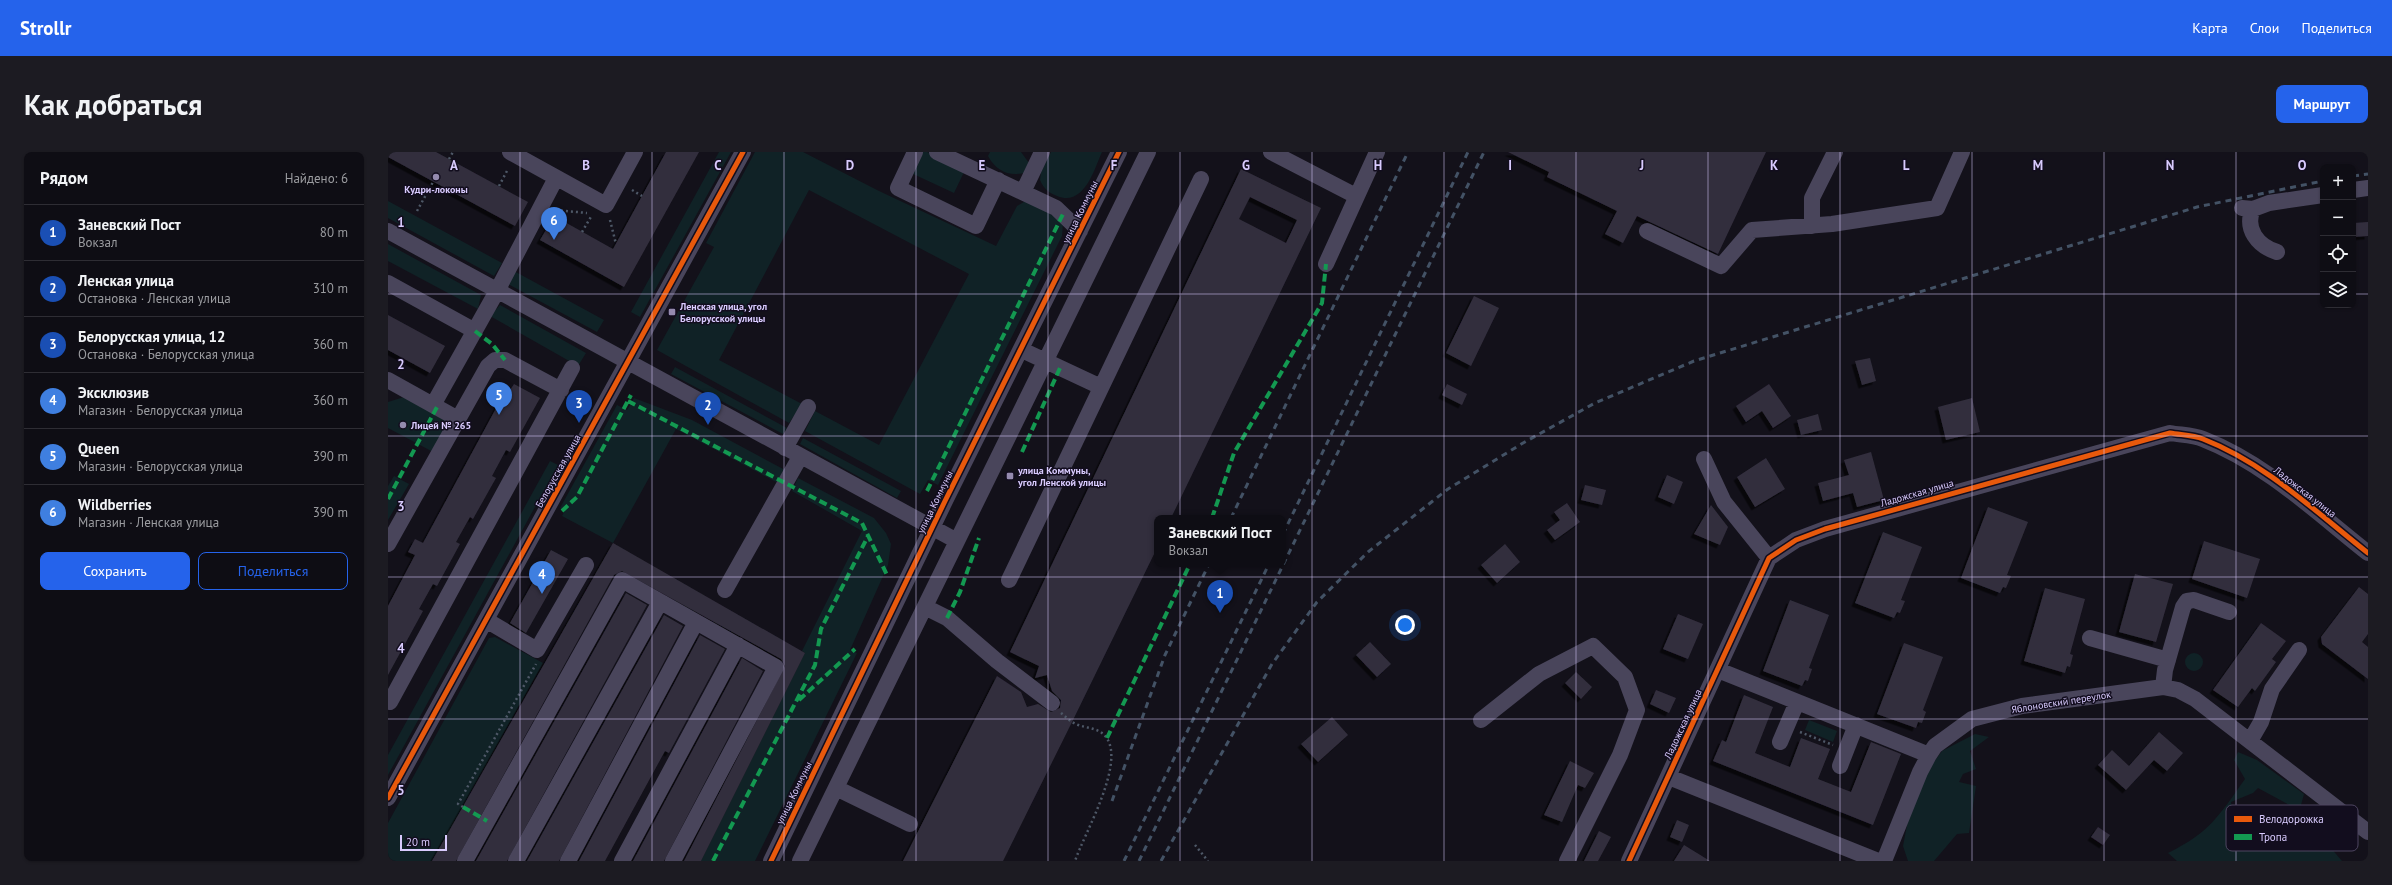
<!DOCTYPE html>
<html lang="ru">
<meta charset="utf-8">
<style>
body{margin:0;font-family:"PT Sans",sans-serif;background:#1c1b22;color:#f1f3f6}
.controls{position:absolute;right:12px;top:12px;display:grid;overflow:hidden;border-radius:8px;box-shadow:0 1px 3px #0004}
.controls button{width:36px;height:36px;display:grid;place-items:center;padding:0;border:0;border-bottom:1px solid #2e2d34;background:#0e0d14;color:#f1f3f6;font:20px sans-serif}
.scale{position:absolute;left:12px;bottom:10px;width:47px;box-sizing:border-box;padding-left:4px;border:2px solid #d9cbfe;border-top:0;font-size:11px;line-height:14px;white-space:nowrap;color:#d9cbfe;-webkit-text-stroke:3px #120d1e;paint-order:stroke}
.you{position:absolute;left:1017px;top:473px;width:14px;height:14px;margin:-10px;border:3px solid #fff;border-radius:50%;background:#1a73e8;box-shadow:0 0 0 6px #1a73e833}
.badge{display:grid;place-items:center;width:26px;height:26px;border-radius:50%;background:#2563eb;color:#fff;font-size:13px;font-weight:700}
.pin{position:absolute;translate:-50% -33px;filter:drop-shadow(0 1px 2px #0008)}
.pin::after{content:'';position:absolute;top:21px;width:14px;height:12px;background:inherit;clip-path:polygon(0 0,100% 0,50% 100%)}
.popup{position:absolute;left:766px;top:363px;width:132px;height:52px;box-sizing:border-box;display:grid;place-content:center;border-radius:8px;background:#0e0d14;filter:drop-shadow(0 1px 3px #0005);font-size:13px;white-space:nowrap;color:#9b9ca0}
.popup b{font-size:15px;color:#f1f3f6}
.popup::after{content:'';position:absolute;left:50%;top:100%;margin-left:-8px;border:8px solid transparent;border-top-color:#0e0d14}
.list{margin:0;padding:0;list-style:none}
h2{display:flex;justify-content:space-between;align-items:center;height:52px;margin:0;padding:0 16px;font-size:17px}
h2 small{font-size:13px;font-weight:400;color:#9b9ca0}
.list li{display:grid;grid-template-columns:26px 1fr auto;gap:12px;align-items:center;box-sizing:border-box;height:56px;padding:0 16px;border-top:1px solid #2e2d34}
.list b{display:block;font-size:15px;white-space:nowrap}
.list p{margin:0;font-size:13px;white-space:nowrap;color:#9b9ca0}
.list em{font-size:13px;font-style:normal;color:#9b9ca0}
.actions{display:flex;gap:8px;padding:12px 16px}
.actions a{flex:1;padding:9px 0;border:1px solid #2563eb;border-radius:8px;text-align:center;font-size:14px;color:#2563eb}
.actions .main{background:#2563eb;color:#fff}
.icon{flex:none;width:22px;height:22px;fill:none;stroke:currentColor;stroke-width:2;stroke-linecap:round;stroke-linejoin:round}
.map{position:relative;flex:none;width:1980px;height:709px;overflow:hidden;border-radius:8px}
header{display:flex;align-items:center;gap:24px;box-sizing:border-box;height:56px;padding:0 20px;background:#2563eb;color:#fff}
header strong{font-size:19px}
nav{display:flex;gap:22px;margin-inline-start:auto;font-size:14px}
.intro{display:flex;align-items:center;justify-content:space-between;box-sizing:border-box;height:96px;padding:0 24px}
h1{margin:0;font-size:28px}
.button{padding:10px 18px;border-radius:8px;background:#2563eb;color:#fff;font-size:14px;font-weight:700}
main{display:flex;gap:24px;padding:0 24px}
aside{flex:1;background:#0e0d14;border-radius:8px;box-shadow:0 1px 3px #0004}
.map>svg:first-child{display:block}
</style>
<header>
<strong>Strollr</strong>
<nav><a>Карта</a><a>Слои</a><a>Поделиться</a></nav>
</header>
<div class="intro"><h1>Как добраться</h1><a class="button">Маршрут</a></div>
<main>
<aside>
<h2>Рядом<small>Найдено: 6</small></h2>
<ul class="list">
<li><span class="badge" style="background:#1a4fb4">1</span><div><b>Заневский Пост</b><p>Вокзал</p></div><em>80 m</em></li>
<li><span class="badge" style="background:#1a4fb4">2</span><div><b>Ленская улица</b><p>Остановка · Ленская улица</p></div><em>310 m</em></li>
<li><span class="badge" style="background:#1a4fb4">3</span><div><b>Белорусская улица, 12</b><p>Остановка · Белорусская улица</p></div><em>360 m</em></li>
<li><span class="badge" style="background:#3f7fe0">4</span><div><b>Эксклюзив</b><p>Магазин · Белорусская улица</p></div><em>360 m</em></li>
<li><span class="badge" style="background:#3f7fe0">5</span><div><b>Queen</b><p>Магазин · Белорусская улица</p></div><em>390 m</em></li>
<li><span class="badge" style="background:#3f7fe0">6</span><div><b>Wildberries</b><p>Магазин · Ленская улица</p></div><em>390 m</em></li>
</ul>
<div class="actions"><a class="main">Сохранить</a><a>Поделиться</a></div>
</aside>
<div class="map">
<svg width="1980" height="709" viewBox="0 0 1980 709">
<defs>
<filter id="shadow"><feDropShadow dx="-3.5" dy="3.5" stdDeviation="0" flood-color="#0009"/></filter>
</defs>
<rect width="100%" height="100%" fill="#13111a"/>
<path fill="#102226" d="M331,0H343L252,165L243,160Z
M367,0H415L491,39L608,94L629,54L641,47L675,71L674,84L550,333L540,328L532,342L417,279L427,259L491,293L581,122L421,38L331,208L414,252L401,271L269,198L326,95L318,91Z
M532,0H539L577,18L566,41L523,21Z
M602,0H633L641,11L636,21C621,25 607,18 600,4Z
M663,0H714C706,18 696,55 669,44C661,41 656,37 652,28L653,20Z
M0,49L114,111L106,124L0,66Z
M0,92L93,143L90,157L0,109Z
M126,119L216,168L209,180L120,132Z
M112,153L198,201L190,214L102,164Z
M287,215L399,276L395,282L283,222Z
M16,245L61,271L45,300L0,276V250Z
M246,246L304,268L397,318L390,331L288,277L225,391L174,364L177,359L172,356L229,253L239,258Z
M415,286L513,339L509,346L412,292Z
M162,309L170,313L0,623V603Z
M6,324L21,332L0,368V334Z
M410,326L486,366L498,381L503,392L500,413L462,498L469,501L367,709H313L417,501L414,499L474,379L404,339Z
M107,485L155,511L44,709H0V671L101,486Z
M1797 510a9 9 0 1 1 18 0a9 9 0 1 1-18 0Z
M1421,568L1449,579L1445,590L1417,578Z
M1587,582L1601,585L1582,599L1588,617L1575,622L1571,630L1588,634L1581,681L1569,682L1546,709H1520L1515,694L1520,668L1536,623L1554,599Z
M1850,600L1869,608L1916,642L1913,653L1903,654L1870,636L1865,641L1843,650L1845,662L1868,675L1883,653L1924,674L1954,709H1789L1780,701C1822,680 1830,665 1857,627L1846,608Z"/>
<path fill="#322e3d" fill-rule="evenodd" filter="url(#shadow)" d="M0,0H48L140,50L127,74L0,5Z
M278,0H311L236,135L152,88L166,64L225,97Z
M1120,0H1378L1330,102L1249,64L1235,91L1217,82L1229,59L1159,25L1161,20Z
M853,17L933,56L783,366H769V396L685,568L615,709H515L609,524L633,540L639,555L650,552L663,560L672,556L673,548L664,539L659,523L647,526L651,514L622,500ZM862,45L909,68L898,91L851,67Z
M1980,70V84L1965,85V71Z
M1086,144L1111,156L1083,214L1058,201Z
M0,163L57,194L42,221L0,198Z
M1482,206L1488,229L1474,233L1467,209Z
M126,232L152,246L122,300L118,298L104,324L108,326L85,367L82,365L68,390L72,392L49,434L45,432L31,457L35,459L0,523V454L27,403L20,400L27,387L35,391L119,236L122,238Z
M1059,232L1079,242L1074,253L1054,243Z
M1381,232L1403,264L1385,276L1374,259L1358,270L1348,254Z
M1584,246L1592,280L1558,288L1550,255Z
M1430,262L1434,278L1413,283L1409,268Z
M1483,300L1496,348L1469,355L1465,341L1435,349L1430,331L1461,323L1456,308Z
M1378,306L1397,337L1367,355L1349,325Z
M1279,323L1295,330L1286,352L1270,345Z
M1197,333L1218,338L1214,353L1193,348Z
M1179,351L1192,370L1167,388L1159,378L1172,368L1166,360Z
M1323,353L1340,375L1332,393L1306,382Z
M1600,355L1640,370L1619,423L1623,424L1618,436L1615,435L1612,441L1573,426Z
M1495,380L1534,395L1513,448L1517,449L1512,461L1509,460L1506,466L1467,451Z
M1816,389L1872,407L1859,446L1804,427Z
M225,391L417,501L313,709H296L397,514L393,507L234,419L226,423L68,709H44Z
M1117,392L1132,410L1109,431L1093,413Z
M163,398L180,407L138,481L122,471Z
M1747,422L1785,432L1768,490L1731,480Z
M1971,435L1980,442V482L1974,490L1980,495V527L1934,492L1933,485Z
M1657,436L1697,447L1682,502L1685,503L1682,515L1679,514L1677,521L1636,509Z
M238,441L259,453L119,709H88Z
M1402,448L1441,463L1421,516L1424,517L1420,529L1417,528L1414,534L1375,519Z
M1290,462L1315,472L1300,507L1275,497Z
M276,463L295,474L171,709H139Z
M1873,471L1898,489L1884,507L1888,510L1867,539L1864,536L1850,555L1825,538Z
M312,483L337,497L281,601L277,599L217,709H191Z
M982,490L1003,512L989,525L968,503Z
M1516,491L1555,505L1535,558L1538,560L1534,571L1530,570L1528,576L1489,562Z
M354,506L375,519L276,709H245Z
M1188,520L1204,535L1193,547L1177,531Z
M1268,538L1288,546L1281,561L1262,552Z
M1356,543L1385,555L1367,601L1402,615L1413,586L1442,597L1430,627L1463,640L1483,590L1513,602L1485,673L1325,609L1334,588L1338,590Z
M944,565L960,583L930,610L913,592Z
M1771,580L1795,601L1779,619L1766,608L1738,638L1710,613L1724,598L1741,614Z
M1182,609L1206,621L1197,636L1190,633L1174,670L1156,663Z
M1289,668L1301,673L1294,690L1282,685Z
M1710,675L1722,683L1715,693L1703,685Z
M1211,679L1223,685L1210,709H1196Z
M1296,693L1322,709H1286Z"/>
<g fill="none" stroke-linecap="round" stroke-linejoin="round">
<path stroke="#4e5867" stroke-width="2.5" stroke-dasharray="2 3" stroke-linecap="butt" d="M61,7L65,0
M111,34L120,17
M244,38L254,44
M168,58L199,61
M29,59L45,30
M222,68L228,92
M194,80L204,63
M673,561C678,565 683,570 688,572C699,577 710,575 718,585C738,611 696,682 687,709
M1412,580L1445,593
M75,655L70,652L148,512
M807,693L820,709"/>
<path stroke="#49455b" stroke-width="16" d="M122,0L218,53L247,0
M527,0L510,36L588,74L610,28
M549,0L668,56L692,79
M883,0L968,44
M1965,38L1980,36
M635,40L654,0
M1854,56L1865,57L1881,51L1935,43
M1865,57C1856,77 1870,94 1889,100
M1424,74V46L1447,0
M0,79L569,389
M1259,79L1333,114L1364,78L1444,72L1549,56L1574,0
M938,112L989,0
M0,131L87,179
M634,198L713,235
M0,228L70,267
M45,253L109,139L168,26
M397,296L420,255
M1316,307L1336,350L1381,406
M0,392L100,214L107,208H117L173,238
M621,428L813,27
M337,438L412,305
M537,455L559,466L609,509L664,551
M98,468L149,498L198,413
M1702,486L1780,508
M1330,518L1541,603
M1775,535L1777,518L1795,455L1799,449L1806,448L1841,460
M0,549L2,550L184,216
M1093,568L1151,522L1205,494L1237,525L1249,558L1232,603L1179,709
M1862,589L1873,570L1884,537L1911,498
M1392,590L1409,550
M1452,614L1468,573
M1281,625L1490,709
M448,636L522,672
M0,646L355,0
M77,709L234,428L388,515L285,709
M128,709L272,450
M180,709L308,470
M234,709L350,493
M383,709L557,349L731,0
M412,709L760,0
M1241,709L1381,406L1408,388L1437,377L1782,281C1793,283 1805,283 1815,287C1877,311 1928,360 1980,401
M1496,709L1532,620L1541,603L1547,594L1584,567L1634,554L1775,535L1790,538L1807,547L1980,680"/>
<path stroke="#435265" stroke-width="3" stroke-dasharray="6 5" stroke-linecap="butt" d="M1965,24L1980,22
M843,366L1020,0
M895,382L1080,0
M724,649L777,503L821,412
M736,709L881,412
M751,709L1096,0
M773,709L884,512L929,450L980,400L1060,337L1135,291L1207,251L1306,209L1809,55L1935,29"/>
<path stroke="#139951" stroke-width="4" stroke-dasharray="8 4" stroke-linecap="butt" d="M87,179L104,192L117,208
M240,249L474,371L500,425
M634,300L672,216
M539,339L675,62
M0,347L49,255
M174,359L189,345L243,243
M824,366L846,301L934,151L938,112
M559,466L572,440L591,386
M411,548L467,497
M719,586L802,412
M75,655L99,669
M325,709L427,513L433,477L480,384"/>
<g stroke="#120d1e" stroke-width="8">
<path id="cycleway" d="M0,646L355,0
M383,709L557,349L731,0
M1241,709L1381,406L1408,388L1437,377L1782,281C1793,283 1805,283 1815,287C1877,311 1928,360 1980,401"/>
</g>
<use href="#cycleway" stroke="#e8590c" stroke-width="5"/>
</g>
<path fill="none" stroke="#d9cbfe" stroke-width="1" stroke-opacity="0.55" d="M132,0V709M264,0V709M396,0V709M528,0V709M660,0V709M792,0V709M924,0V709M1056,0V709M1188,0V709M1320,0V709M1452,0V709M1584,0V709M1716,0V709M1848,0V709M0,142H1935M1965,142H1980M0,284H1980M0,425H1980M0,567H1980"/>
<g fill="#948aae" stroke="#120d1e" stroke-width="1.5">
<circle cx="48" cy="25" r="4"/>
<rect x="280" y="156" width="8" height="8" rx="2"/>
<circle cx="15" cy="273" r="4"/>
<rect x="618" y="320" width="8" height="8" rx="2"/>
</g>
<g text-anchor="middle" dominant-baseline="central" stroke-width="3" stroke-linejoin="round" paint-order="stroke">
<g font-size="10" font-weight="bold" fill="#d9cbfe" stroke="#120d1e" text-anchor="start">
<text x="48" y="37" text-anchor="middle">Кудри-локоны</text>
<text x="292" y="154">Ленская улица, угол<tspan x="292" dy="12">Белорусской улицы</tspan></text>
<text x="23" y="273">Лицей № 265</text>
<text x="630" y="318">улица Коммуны,<tspan x="630" dy="12">угол Ленской улицы</tspan></text>
</g>
<g font-size="10" fill="#d9cbfe" stroke="#120d1e">
<text transform="translate(692 60) rotate(-64)">улица Коммуны</text>
<text transform="translate(170 319) rotate(-61)">Белорусская улица</text>
<text transform="translate(1917 340) rotate(38)">Ладожская улица</text>
<text transform="translate(1529 341) rotate(-16)">Ладожская улица</text>
<text transform="translate(547 350) rotate(-64)">улица Коммуны</text>
<text transform="translate(1673 550) rotate(-9)">Яблоновский переулок</text>
<text transform="translate(1295 572) rotate(-65)">Ладожская улица</text>
<text transform="translate(406 641) rotate(-64)">улица Коммуны</text>
</g>
</g>
<rect x="1838" y="653" width="132" height="46" rx="6" fill="#120d1e" stroke="#4e4661" stroke-width="1"/>
<rect x="1846" y="664" width="18" height="6" fill="#e8590c"/>
<rect x="1846" y="682" width="18" height="6" fill="#139951"/>
<g font-size="11" fill="#d9cbfe">
<text x="1871" y="671">Велодорожка</text>
<text x="1871" y="689">Тропа</text>
</g>
<g font-size="13" text-anchor="middle" font-weight="bold" fill="#d9cbfe" stroke="#120d1e" stroke-width="3" stroke-linejoin="round" paint-order="stroke">
<text x="66" y="18">A</text>
<text x="198" y="18">B</text>
<text x="330" y="18">C</text>
<text x="462" y="18">D</text>
<text x="594" y="18">E</text>
<text x="726" y="18">F</text>
<text x="858" y="18">G</text>
<text x="990" y="18">H</text>
<text x="1122" y="18">I</text>
<text x="1254" y="18">J</text>
<text x="1386" y="18">K</text>
<text x="1518" y="18">L</text>
<text x="1650" y="18">M</text>
<text x="1782" y="18">N</text>
<text x="1914" y="18">O</text>
<text x="13" y="75">1</text>
<text x="13" y="217">2</text>
<text x="13" y="359">3</text>
<text x="13" y="501">4</text>
<text x="13" y="643">5</text>
</g>
</svg>
<div class="controls">
<button>+</button>
<button>−</button>
<button><svg class="icon" aria-label="locate" viewBox="0 0 24 24"><circle cx="12" cy="12" r="6"/><path d="M12 2v4M12 18v4M2 12h4M18 12h4"/></svg></button>
<button><svg class="icon" aria-label="layers" viewBox="0 0 24 24"><path d="M12 4l9 5-9 5-9-5zM3 14l9 5 9-5"/></svg></button>
</div>
<div class="scale">20 m</div>
<div class="you"></div>
<div class="pin badge" style="left:832px;top:461px;background:#1a4fb4">1</div>
<div class="popup"><b>Заневский Пост</b>Вокзал</div>
<div class="pin badge" style="left:320px;top:273px;background:#1a4fb4">2</div>
<div class="pin badge" style="left:191px;top:271px;background:#1a4fb4">3</div>
<div class="pin badge" style="left:154px;top:442px;background:#3f7fe0">4</div>
<div class="pin badge" style="left:111px;top:263px;background:#3f7fe0">5</div>
<div class="pin badge" style="left:166px;top:88px;background:#3f7fe0">6</div>
</div>
</main>
